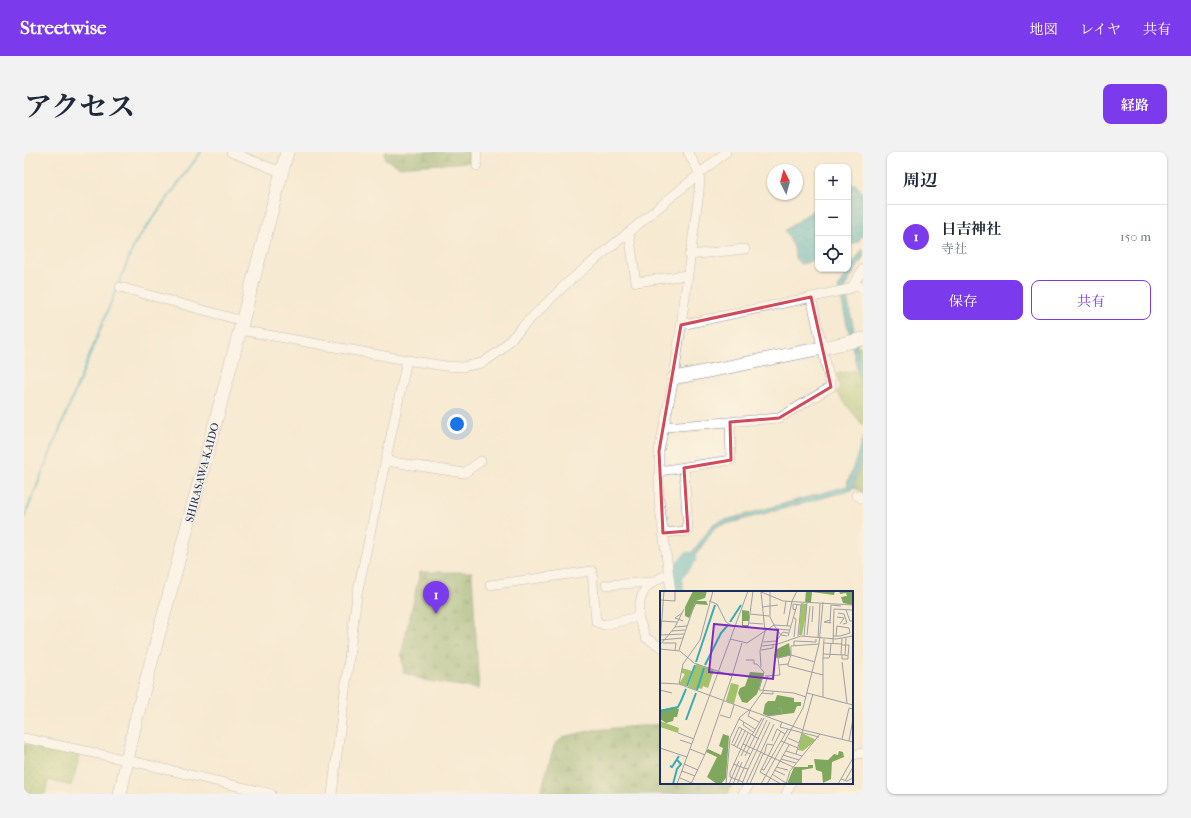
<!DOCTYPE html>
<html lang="ja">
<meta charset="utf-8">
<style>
body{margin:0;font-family:"IM FELL French Canon","Noto Serif JP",serif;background:#f2f2f3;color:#1f2937}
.controls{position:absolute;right:12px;top:12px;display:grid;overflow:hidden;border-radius:8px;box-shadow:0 1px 3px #0004}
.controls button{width:36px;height:36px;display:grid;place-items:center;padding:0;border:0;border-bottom:1px solid #e0e1e3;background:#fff;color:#1f2937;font:20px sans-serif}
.compass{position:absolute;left:743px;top:12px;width:36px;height:36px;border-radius:50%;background:#fff;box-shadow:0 1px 3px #0004;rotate:354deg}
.you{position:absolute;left:433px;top:272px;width:14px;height:14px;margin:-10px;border:3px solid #fff;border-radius:50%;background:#1a73e8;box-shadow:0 0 0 6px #1a73e833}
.badge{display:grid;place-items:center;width:26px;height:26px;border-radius:50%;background:#7c3aed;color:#fff;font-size:13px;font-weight:700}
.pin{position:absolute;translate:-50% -33px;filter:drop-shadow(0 1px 2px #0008)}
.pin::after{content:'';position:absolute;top:21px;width:14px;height:12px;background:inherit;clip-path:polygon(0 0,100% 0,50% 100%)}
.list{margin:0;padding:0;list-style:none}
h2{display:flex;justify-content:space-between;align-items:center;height:52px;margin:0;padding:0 16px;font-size:17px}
h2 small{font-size:13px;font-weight:400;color:#747a83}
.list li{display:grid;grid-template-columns:26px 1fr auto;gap:12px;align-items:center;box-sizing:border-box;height:64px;padding:0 16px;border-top:1px solid #e0e1e3}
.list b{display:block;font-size:15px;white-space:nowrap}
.list p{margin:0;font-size:13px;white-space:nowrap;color:#747a83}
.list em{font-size:13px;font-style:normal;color:#747a83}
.actions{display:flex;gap:8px;padding:12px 16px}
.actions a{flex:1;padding:9px 0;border:1px solid #7c3aed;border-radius:8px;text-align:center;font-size:14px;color:#7c3aed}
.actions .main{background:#7c3aed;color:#fff}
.icon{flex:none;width:22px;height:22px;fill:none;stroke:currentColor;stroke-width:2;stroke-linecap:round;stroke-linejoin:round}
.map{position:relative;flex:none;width:839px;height:642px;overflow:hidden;border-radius:8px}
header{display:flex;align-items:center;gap:24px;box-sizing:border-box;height:56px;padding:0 20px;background:#7c3aed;color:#fff}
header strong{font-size:19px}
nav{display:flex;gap:22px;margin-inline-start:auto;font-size:14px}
.intro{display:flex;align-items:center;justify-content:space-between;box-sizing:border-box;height:96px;padding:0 24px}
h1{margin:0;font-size:28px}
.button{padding:10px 18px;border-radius:8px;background:#7c3aed;color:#fff;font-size:14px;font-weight:700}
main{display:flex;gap:24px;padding:0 24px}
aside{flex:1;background:#fff;border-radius:8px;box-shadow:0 1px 3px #0004}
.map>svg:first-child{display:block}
</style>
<header>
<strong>Streetwise</strong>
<nav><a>地図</a><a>レイヤ</a><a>共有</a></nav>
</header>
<div class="intro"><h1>アクセス</h1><a class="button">経路</a></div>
<main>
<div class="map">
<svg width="839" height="642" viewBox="0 0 839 642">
<defs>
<pattern id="grass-dots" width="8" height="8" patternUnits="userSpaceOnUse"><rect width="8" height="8" fill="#a1c16a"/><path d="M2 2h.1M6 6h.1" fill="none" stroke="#829d5a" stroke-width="1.8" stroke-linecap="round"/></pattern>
<pattern id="forest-firs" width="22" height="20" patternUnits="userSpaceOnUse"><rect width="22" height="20" fill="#80a75e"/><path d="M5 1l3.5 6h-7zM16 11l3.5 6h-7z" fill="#688851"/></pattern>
<pattern id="park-tufts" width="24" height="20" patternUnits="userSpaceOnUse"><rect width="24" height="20" fill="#a1c16a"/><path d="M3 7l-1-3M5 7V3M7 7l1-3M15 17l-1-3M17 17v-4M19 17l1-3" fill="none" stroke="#829d5a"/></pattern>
<pattern id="water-waves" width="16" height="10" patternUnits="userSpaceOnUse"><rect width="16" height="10" fill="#3aabb4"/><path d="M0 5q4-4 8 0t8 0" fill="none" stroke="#308c96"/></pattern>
</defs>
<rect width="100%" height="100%" fill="#fcf5e5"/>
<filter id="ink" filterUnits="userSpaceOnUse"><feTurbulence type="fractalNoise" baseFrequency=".025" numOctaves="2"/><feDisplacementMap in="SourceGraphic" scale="8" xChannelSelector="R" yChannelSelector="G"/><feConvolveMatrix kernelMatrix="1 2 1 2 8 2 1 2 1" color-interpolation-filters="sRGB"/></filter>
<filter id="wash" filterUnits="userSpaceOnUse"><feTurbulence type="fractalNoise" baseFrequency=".012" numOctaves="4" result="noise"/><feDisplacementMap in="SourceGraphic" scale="16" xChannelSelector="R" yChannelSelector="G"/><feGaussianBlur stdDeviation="0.9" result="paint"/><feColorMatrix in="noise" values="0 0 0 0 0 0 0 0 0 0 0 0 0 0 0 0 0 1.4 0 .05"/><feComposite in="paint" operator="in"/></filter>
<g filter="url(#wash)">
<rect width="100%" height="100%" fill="#f7ead2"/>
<path fill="url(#grass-dots)" stroke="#5e7864" d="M0,592L24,597L57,601L47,634L24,628L21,642H0Z"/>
<path fill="url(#forest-firs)" stroke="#4e6b5e" d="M361,0H447V10L375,15L361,7Z
M839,290V341L823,331Z
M396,420H448L455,537L403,529L380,521L377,502Z
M636,572H637V631H708L704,642H516L530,594L538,585L569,578Z"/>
<path fill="url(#park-tufts)" stroke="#5e7864" d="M839,194V273L812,240L816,236L813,222L833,218L829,196Z"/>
<path fill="url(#water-waves)" stroke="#2a6d89" d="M832,32L839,41V82L834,90L824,94V33Z
M789,58L794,64V106L782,111L776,112L771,107L770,96L761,78Z
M839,96V106L821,135L839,219V241L814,134Z
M839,285V302L828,338L692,375L656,425L658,440H655L652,421L690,371L823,334Z"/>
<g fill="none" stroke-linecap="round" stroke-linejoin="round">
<path stroke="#3aabb4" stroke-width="2.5" d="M0,366L111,91L177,0"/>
<path stroke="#3aabb4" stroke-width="15" d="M653,440L651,424L665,407"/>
</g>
</g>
<g filter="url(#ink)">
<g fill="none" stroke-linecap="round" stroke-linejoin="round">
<g stroke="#898c98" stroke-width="10">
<path id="street" d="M207,0L257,20
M453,0V14
M605,80L612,130L663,123
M665,103L721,97
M830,131L839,137
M96,135L219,169
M657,173L821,138L827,136L839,117
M216,178L383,208L421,214L438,215L458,211L476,199L498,175L543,131L702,0
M641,275L755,266L807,235L787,145
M362,309L440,321L457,309
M635,319L707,308L706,270
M832,343L839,347
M639,381L664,379L660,316
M466,433L568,419L572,470L580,473L614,465L622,486L637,495
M582,433L628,430
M647,440L635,348V299L650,226L675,40L676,22L664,0
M614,465C616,439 620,433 644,422
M0,586L103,608L247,642
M828,603L839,601
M308,642L333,443L383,208
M719,642L726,631
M762,642L767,631"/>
</g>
<g stroke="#898c98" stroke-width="14">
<g id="secondary">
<path d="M650,226L798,196L839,187"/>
<path id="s1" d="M96,642L112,567L216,178L263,0"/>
</g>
</g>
<use href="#street" stroke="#fff" stroke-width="9"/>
<use href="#secondary" stroke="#fff" stroke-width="13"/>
</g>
</g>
<path d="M0 0H839V642H0ZM787,145L807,235L755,266L706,270L707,308L660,316L664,379L639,381L635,299L657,173Z" fill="#f7ead2" fill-opacity=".55" fill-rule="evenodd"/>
<path fill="none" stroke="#d1495b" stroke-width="3" stroke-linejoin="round" d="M787,145L807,235L755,266L706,270L707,308L660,316L664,379L639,381L635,299L657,173Z"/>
<g text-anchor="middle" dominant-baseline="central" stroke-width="3" stroke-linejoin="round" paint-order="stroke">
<g font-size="11" fill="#1b2f5e" stroke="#fcf5e5">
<text stroke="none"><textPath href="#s1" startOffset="332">SHIRASAWA-KAIDO</textPath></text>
</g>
</g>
<g transform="translate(636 439)">
<rect width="193" height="193" fill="#f7ead2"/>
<path d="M36,73L54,79L48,97L43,95L42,98L38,97L36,99L28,96ZM22,77L32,80L26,95L19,93L25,83L22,82ZM71,92L79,94L74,113L66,110ZM0,130L19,137L18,142L0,136ZM142,142L156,149L143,160L138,159Z" fill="#a1c16a"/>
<path d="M33,0H47L45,7L36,10H46L48,14L36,13L29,27L25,25V16ZM146,0H175L174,4L152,1L151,11H145ZM179,0H193V14L183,12L181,6L187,5L186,2L180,3ZM82,19L89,20V30H83V34H88V37L82,36ZM129,52L131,64L118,67L114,64L117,58ZM90,81L103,82L104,84L97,103L87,112L82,111L78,102L80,97L85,95ZM117,104L134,107V111H141V115H137L134,122L108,125L103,123L105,113L108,110H115ZM14,116L19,118L17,126H14L13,130L6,132L0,128V119ZM63,143L69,145L66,187L61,193H57L47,186L57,166L46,161L48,158L61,164L63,157L59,155ZM179,160L183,161L184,166L172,171L171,188L163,192L162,181L156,179L154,168L168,169L174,163L178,164ZM148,174H153V177L142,179V193H127L134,176H148Z" fill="#80a75e"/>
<path d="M141,12L147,13L146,24L142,44H139Z" fill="#a1c16a"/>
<path fill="none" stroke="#3aabb4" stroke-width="2" d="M70,31L81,14M36,71L55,14M45,74L61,42L68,34M27,95L35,74M37,99L44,77M21,110L26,98M0,120L18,116L21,110M26,129L36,102M10,175L12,176L19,165M13,193L17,178L21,173L17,169"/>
<path fill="none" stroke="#9f9fa4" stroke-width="1" d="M99,0L123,10L193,14M110,0V26L114,34M0,9L15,10V0M49,10L57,13L66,31L74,36M102,16L118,14M174,18L193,19M136,19L133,18V13L141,14L138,45M186,19L190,30H193M22,22L15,27L23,30M178,22L184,23L187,32L183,33M90,23L109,25M124,23L126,10M133,26L136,28L134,46M177,26L184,27L180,33M170,29L164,31L171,32M0,30L17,31M152,31L153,15M89,32L103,33M170,32L171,14L181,15M114,34L121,44L127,45M127,35L132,10L137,0M15,36L27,35M88,37L93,0M117,38L129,39M12,40L25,39M1,44L24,43M147,44L150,15M128,45L137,14M144,45L147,12M173,45H180L190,42L189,37L177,35L176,45M158,46L160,13M70,48L87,52L114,34L130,35M164,48L163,67H169L170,64M0,49L23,47M103,51L116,50L123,41L128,42M3,52H16L15,59M164,52L182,53M173,52L174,18M0,53L4,0M0,54L15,36L24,18M182,54H189L188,65L185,64M102,55L118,53L141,45L176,48L193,45M134,55V50L156,51V48M0,58L20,60L34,72L72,85L46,161L31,193M19,59L35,12M101,59L113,57V53M163,63L185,64L186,47M170,64L171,52M181,64L182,47M182,64V68H188V65M114,65L118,67L131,64V55L159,53M163,67V106M86,69H94V73H97L104,81L99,99L134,102L146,106M182,71L187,112M128,73L131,64L155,71M119,74L128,73V75L163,84M101,76L100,60L105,40L101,1M72,85L82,52M105,85L120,84L118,67M0,92L19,93L143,139L193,151M19,93L23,73L40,49L53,0M0,99L12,102M103,99L108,85M102,102L113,103V100M147,102L193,114M89,120L104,99M90,120L88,125L99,131M60,124L70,127L74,114M108,125L122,123L121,118L118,117M79,128L95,138M84,131L83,134L93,141M122,131L120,136L159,146M18,142L34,148M92,144L102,127M128,147L139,152M182,148L189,117L193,118M20,149L32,153M112,150L117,138L125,143M121,150L138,157M189,150L193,128M72,152L79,136L99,148M71,153L90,163M83,153L133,176M74,155L82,138M77,156L85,140M0,157L27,166M30,158L45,164M126,160L142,165M136,163L153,103M104,164L107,153L113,154M123,164L139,169M81,165L91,144M85,165L104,127M121,168L136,172M24,173L38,179M73,173L84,177L77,193M116,176L128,179M88,178L110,131M101,178L104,179L128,138M114,179L125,184M22,180L35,185M112,183L126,192M20,187L34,193M181,188L187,190L193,187M185,190L193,176M83,191L70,186V182L88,142M17,193L88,0M66,193L70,147L80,126L89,119M69,193L79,170M73,193L82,171M82,193L88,178L84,177L107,129M86,193L114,133M90,193L103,163M101,193L143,117L159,53L163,11M107,193L129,154M121,193L100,181L121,140M126,193L130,180L160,143M178,193L193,167"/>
<path fill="#7b2cbf" fill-opacity="0.15" stroke="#7b2cbf" stroke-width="2" d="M54,33L118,39L113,88L49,81Z"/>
<rect width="193" height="193" fill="none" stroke="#1b2f5e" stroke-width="2"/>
</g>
</svg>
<div class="controls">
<button>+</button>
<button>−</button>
<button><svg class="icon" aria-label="locate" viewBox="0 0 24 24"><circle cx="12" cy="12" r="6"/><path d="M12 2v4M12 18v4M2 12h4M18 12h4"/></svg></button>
</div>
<svg class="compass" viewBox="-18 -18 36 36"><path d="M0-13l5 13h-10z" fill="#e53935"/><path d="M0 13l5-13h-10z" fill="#747a83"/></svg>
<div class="you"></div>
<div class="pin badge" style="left:412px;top:462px">1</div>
</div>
<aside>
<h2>周辺<small></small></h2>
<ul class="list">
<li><span class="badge">1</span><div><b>日吉神社</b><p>寺社</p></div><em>150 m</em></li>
</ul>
<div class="actions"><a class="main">保存</a><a>共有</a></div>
</aside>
</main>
